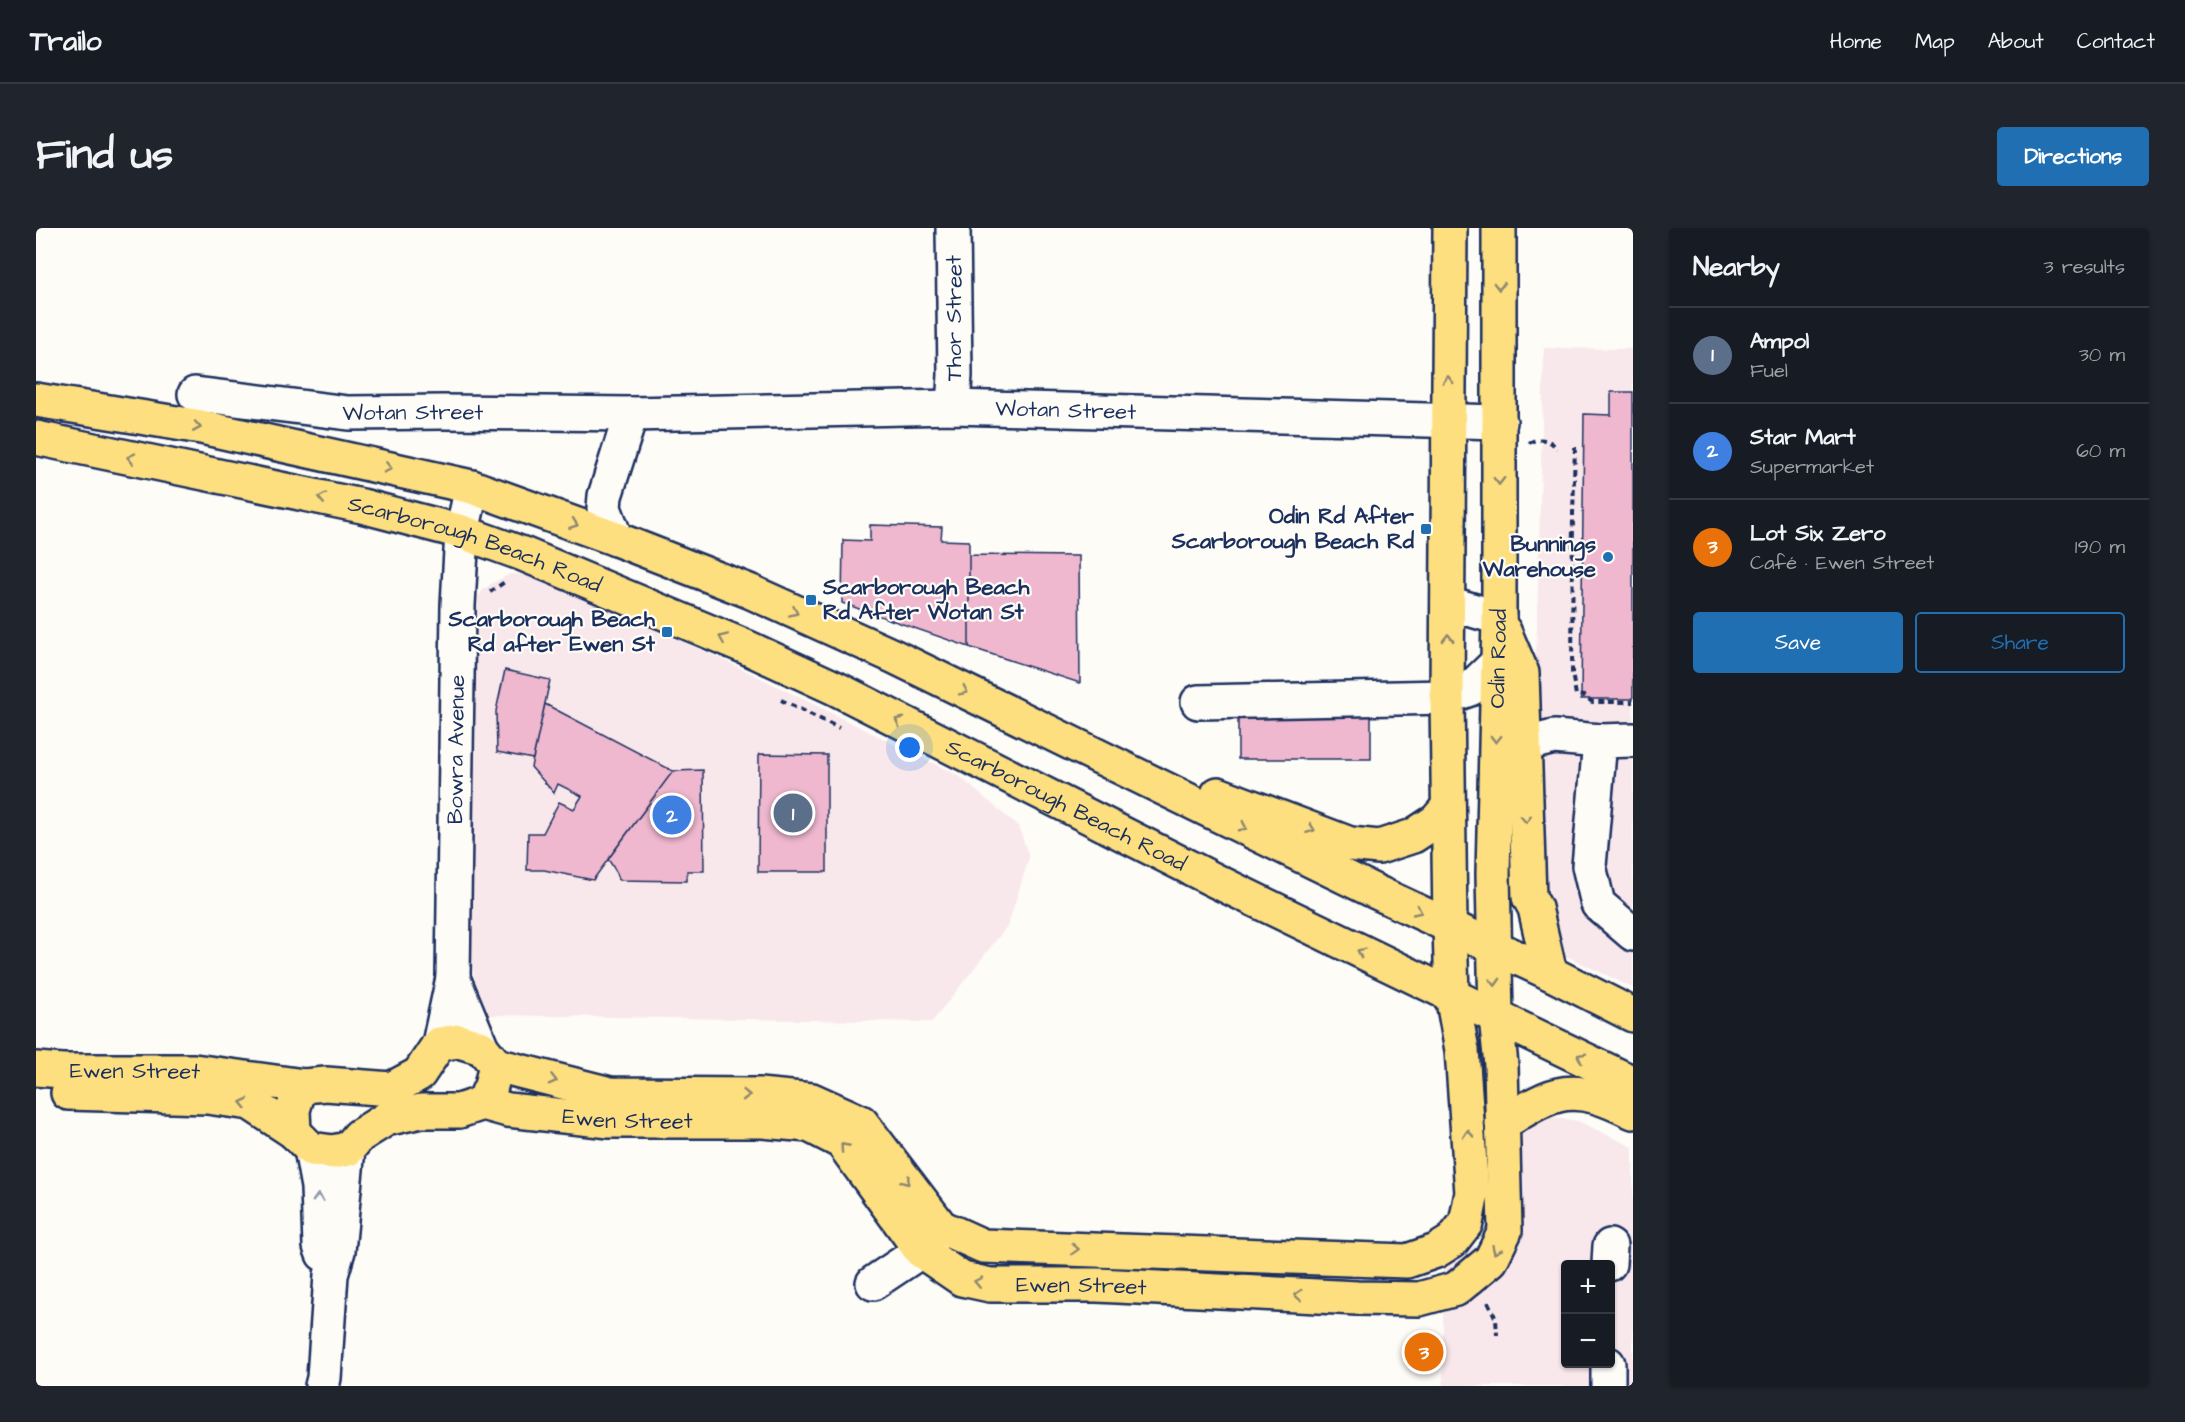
<!DOCTYPE html>
<meta charset="utf-8">
<style>
body{margin:0;font-family:"Architects Daughter",sans-serif;background:#20242c;color:#f1f3f6}
.controls{position:absolute;right:18px;bottom:18px;display:grid;overflow:hidden;border-radius:6px;box-shadow:0 2px 4px #0004}
.controls button{width:54px;height:54px;display:grid;place-items:center;padding:0;border:0;border-bottom:2px solid #363941;background:#171b24;color:#f1f3f6;font:30px sans-serif}
.you{position:absolute;left:874px;top:520px;width:21px;height:21px;margin:-15px;border:4px solid #fff;border-radius:50%;background:#1a73e8;box-shadow:0 0 0 9px #1a73e833}
.badge{display:grid;place-items:center;width:39px;height:39px;border-radius:50%;background:#1f6fb2;color:#fff;font-size:20px;font-weight:700}
.pin{position:absolute;translate:-50% -50%;border:3px solid #fff;box-shadow:0 2px 6px #0006}
.list{margin:0;padding:0;list-style:none}
h2{display:flex;justify-content:space-between;align-items:center;height:78px;margin:0;padding:0 24px;font-size:26px}
h2 small{font-size:20px;font-weight:400;color:#9ea1a6}
.list li{display:grid;grid-template-columns:39px 1fr auto;gap:18px;align-items:center;box-sizing:border-box;height:96px;padding:0 24px;border-top:2px solid #363941}
.list b{display:block;font-size:22px;white-space:nowrap}
.list p{margin:0;font-size:20px;white-space:nowrap;color:#9ea1a6}
.list em{font-size:20px;font-style:normal;color:#9ea1a6}
.actions{display:flex;gap:12px;padding:18px 24px}
.actions a{flex:1;padding:14px 0;border:2px solid #1f6fb2;border-radius:6px;text-align:center;font-size:21px;color:#1f6fb2}
.actions .main{background:#1f6fb2;color:#fff}
.map{position:relative;flex:none;width:1597px;height:1158px;overflow:hidden;border-radius:6px}
header{display:flex;align-items:center;gap:36px;box-sizing:border-box;height:84px;padding:0 30px;background:#171b24;border-bottom:2px solid #363941}
header strong{font-size:28px}
nav{display:flex;gap:33px;margin-inline-start:auto;font-size:21px}
.intro{display:flex;align-items:center;justify-content:space-between;box-sizing:border-box;height:144px;padding:0 36px}
h1{margin:0;font-size:42px}
.button{padding:15px 27px;border-radius:6px;background:#1f6fb2;color:#fff;font-size:21px;font-weight:700}
main{display:flex;gap:36px;padding:0 36px}
aside{flex:1;background:#171b24;border-radius:6px;box-shadow:0 2px 4px #0004}
.map>svg:first-child{display:block}
</style>
<header>
<strong>Trailo</strong>
<nav><a>Home</a><a>Map</a><a>About</a><a>Contact</a></nav>
</header>
<div class="intro"><h1>Find us</h1><a class="button">Directions</a></div>
<main>
<div class="map">
<svg width="1597" height="1158" viewBox="0 0 1597 1158">
<rect width="100%" height="100%" fill="#fdfcf7"/>
<filter id="ink" filterUnits="userSpaceOnUse"><feTurbulence type="fractalNoise" baseFrequency=".0167" numOctaves="2"/><feDisplacementMap in="SourceGraphic" scale="12" xChannelSelector="R" yChannelSelector="G"/><feConvolveMatrix kernelMatrix="1 2 1 2 8 2 1 2 1" color-interpolation-filters="sRGB"/></filter>
<g filter="url(#ink)">
<path fill="#f9e8eb" fill-rule="evenodd" d="M1508,120L1597,121V760L1518,722L1495,632Z
M474,346L496,347L692,434L923,548L983,599L993,630L972,697L896,794L447,787L439,754L433,707L437,382L439,373L447,362L458,354Z
M1511,888L1542,893L1597,919V1158H1407V1017L1484,1021L1486,906ZM1530,1036H1574V1136H1530Z"/>
<path fill="#efb8cf" stroke="#1b2f5e" stroke-width="1.5" d="M1575,164H1597V471H1545L1548,186L1575,187Z
M834,297L906,299L905,312L933,313V419L806,375L807,312L834,313Z
M933,327L1043,328L1044,455L933,419Z
M469,442L514,452L497,531L461,524L460,483Z
M509,476L637,543L557,652L508,642H491L492,605H507L523,574L538,581L546,568L522,556L518,565L495,539Z
M1202,485H1335V531H1202Z
M723,526L791,527V644H722Z
M667,542L668,643H651V653L583,652L581,645L572,631L637,543Z"/>
<g fill="none" stroke-linecap="round" stroke-linejoin="round">
<g stroke="#1b2f5e" stroke-width="38">
<g id="minor">
<path id="s1" d="M159,166L312,185L408,184L595,186L917,179L1464,194"/>
<path d="M917,179L919,147L917,0"/>
<path d="M580,311L568,280L569,268L595,186"/>
<path d="M1412,375L1463,390"/>
<path d="M1162,474L1411,469L1434,461L1462,434"/>
<path d="M1597,512L1564,513L1553,638L1562,676L1597,706"/>
<path d="M1490,516L1518,509L1564,513"/>
<path d="M417,750L446,820"/>
<path id="s2" d="M403,816L417,750L422,377L426,304L436,259"/>
<path d="M275,921L282,959L284,1018L287,1026"/>
<path d="M1573,1036L1574,1018"/>
<path d="M837,1055L885,1023L903,1002"/>
<path d="M286,1158L288,1150L295,1047L302,1023L312,921"/>
<path d="M1572,1158V1136"/>
</g>
</g>
<g stroke="#1b2f5e" stroke-width="38">
<g id="major">
<path d="M0,172L165,199L436,259L580,311L713,363L857,428L1338,663L1514,745L1597,787"/>
<path id="s3" d="M0,210L326,278L426,304L487,326L710,419L799,460L1178,652L1597,855"/>
<path d="M1468,403L1486,445L1493,669L1499,680L1514,745"/>
<path d="M1182,566L1314,616L1343,619L1377,608L1400,593L1412,579"/>
<path d="M423,813L446,820L460,837L455,858L447,875L423,883H385L350,891L323,908L312,921L297,924L275,921L258,904L257,882L261,869L268,858L290,856L355,861L383,846L403,816Z"/>
<path d="M460,837L574,866L723,867L776,872L825,894L905,999L947,1018L1371,1033L1400,1023L1416,1013L1430,995L1436,965L1426,822L1416,768L1414,698L1411,469L1414,0"/>
<path id="s4" d="M0,841L27,843H158L268,858"/>
<path d="M32,865L171,869L214,875L258,904"/>
<path id="s5" d="M447,875L472,882L574,893H726L773,897L806,914L885,1023L926,1051L954,1057H1061L1321,1070L1383,1071L1420,1061L1455,1032L1469,1003L1465,837L1460,789L1457,646L1463,390V0"/>
<path d="M1466,896C1521,861 1536,854 1597,884"/>
</g>
</g>
<path stroke="#1b2f5e" stroke-width="4" stroke-dasharray="6 4.5" stroke-linecap="butt" d="M1493,215C1503,209 1515,211 1521,221
M1539,219L1537,286L1536,445L1540,467L1549,468L1556,474H1597
M454,364L470,353
M745,472L803,500
M1452,1074L1460,1091L1461,1107"/>
<use href="#minor" stroke="#fdfcf7" stroke-width="33"/>
<use href="#major" stroke="#fedf80" stroke-width="33"/>
</g>
<defs><path id="oneway-chevron" d="M-2-3.5L2.5 0L-2 3.5" fill="none" stroke-width="1.6" stroke-linecap="round" stroke-linejoin="round" transform="scale(1.5)"/></defs>
<g stroke="#8c876f">
<use href="#oneway-chevron" transform="translate(1463 58) rotate(90)"/>
<use href="#oneway-chevron" transform="translate(1412 152) rotate(-90)"/>
<use href="#oneway-chevron" transform="translate(161 199) rotate(10)"/>
<use href="#oneway-chevron" transform="translate(95 230) rotate(-168)"/>
<use href="#oneway-chevron" transform="translate(352 240) rotate(13)"/>
<use href="#oneway-chevron" transform="translate(1463 253) rotate(90)"/>
<use href="#oneway-chevron" transform="translate(286 270) rotate(-168)"/>
<use href="#oneway-chevron" transform="translate(538 296) rotate(20)"/>
<use href="#oneway-chevron" transform="translate(758 384) rotate(24)"/>
<use href="#oneway-chevron" transform="translate(687 410) rotate(-157)"/>
<use href="#oneway-chevron" transform="translate(1412 410) rotate(-90)"/>
<use href="#oneway-chevron" transform="translate(928 463) rotate(26)"/>
<use href="#oneway-chevron" transform="translate(863 493) rotate(-153)"/>
<use href="#oneway-chevron" transform="translate(1460 511) rotate(91)"/>
<use href="#oneway-chevron" transform="translate(1490 591) rotate(88)"/>
<use href="#oneway-chevron" transform="translate(1207 599) rotate(26)"/>
<use href="#oneway-chevron" transform="translate(1275 601) rotate(21)"/>
<use href="#oneway-chevron" transform="translate(1382 683) rotate(25)"/>
<use href="#oneway-chevron" transform="translate(1325 724) rotate(-154)"/>
<use href="#oneway-chevron" transform="translate(1459 754) rotate(88)"/>
<use href="#oneway-chevron" transform="translate(1545 829) rotate(-153)"/>
<use href="#oneway-chevron" transform="translate(517 852) rotate(14)"/>
<use href="#oneway-chevron" transform="translate(710 867)"/>
<use href="#oneway-chevron" transform="translate(208 875) rotate(-167)"/>
<use href="#oneway-chevron" transform="translate(1432 906) rotate(-94)"/>
<use href="#oneway-chevron" transform="translate(808 919) rotate(-132)"/>
<use href="#oneway-chevron" transform="translate(870 953) rotate(53)"/>
<use href="#oneway-chevron" transform="translate(1039 1021) rotate(2)"/>
<use href="#oneway-chevron" transform="translate(1460 1022) rotate(115)"/>
<use href="#oneway-chevron" transform="translate(942 1054) rotate(-168)"/>
<use href="#oneway-chevron" transform="translate(1262 1067) rotate(-177)"/>
</g>
<use stroke="#8c96aa" href="#oneway-chevron" transform="translate(282 970) rotate(-92)"/>
</g>
<g fill="#1f6fb2" stroke="#fdfcf7" stroke-width="2">
<rect x="1384" y="295" width="12" height="12" rx="3"/>
<circle cx="1572" cy="329" r="6"/>
<rect x="769" y="366" width="12" height="12" rx="3"/>
<rect x="625" y="398" width="12" height="12" rx="3"/>
</g>
<g text-anchor="middle" dominant-baseline="central" stroke-width="4.5" stroke-linejoin="round" paint-order="stroke">
<g font-size="22" fill="#1b2f5e" stroke="#fdfcf7">
<text transform="translate(918 90) rotate(-90)">Thor Street</text>
<text stroke="none"><textPath href="#s1" startOffset="872">Wotan Street</textPath></text>
<text stroke="none"><textPath href="#s1" startOffset="219">Wotan Street</textPath></text>
<text stroke="none"><textPath href="#s3" startOffset="452">Scarborough Beach Road</textPath></text>
<text stroke="none"><textPath href="#s5" startOffset="1696">Odin Road</textPath></text>
<text stroke="none"><textPath href="#s2" startOffset="296">Bowra Avenue</textPath></text>
<text stroke="none"><textPath href="#s3" startOffset="1100">Scarborough Beach Road</textPath></text>
<text stroke="none"><textPath href="#s4" startOffset="99">Ewen Street</textPath></text>
<text stroke="none"><textPath href="#s5" startOffset="146">Ewen Street</textPath></text>
<text stroke="none"><textPath href="#s5" startOffset="669">Ewen Street</textPath></text>
</g>
<g font-size="22" font-weight="bold" fill="#1b2f5e" stroke="#fdfcf7" text-anchor="end">
<text x="1378" y="288">Odin Rd After<tspan x="1378" dy="25">Scarborough Beach Rd</tspan></text>
<text x="1560" y="316">Bunnings<tspan x="1560" dy="25">Warehouse</tspan></text>
<text x="787" y="359" text-anchor="start">Scarborough Beach<tspan x="787" dy="25">Rd After Wotan St</tspan></text>
<text x="619" y="391">Scarborough Beach<tspan x="619" dy="25">Rd after Ewen St</tspan></text>
</g>
</g>
</svg>
<div class="controls">
<button>+</button>
<button>−</button>
</div>
<div class="you"></div>
<div class="pin badge" style="left:757px;top:585px;background:#5c6f8a">1</div>
<div class="pin badge" style="left:636px;top:587px;background:#3f7fe0">2</div>
<div class="pin badge" style="left:1388px;top:1124px;background:#e8710a">3</div>
</div>
<aside>
<h2>Nearby<small>3 results</small></h2>
<ul class="list">
<li><span class="badge" style="background:#5c6f8a">1</span><div><b>Ampol</b><p>Fuel</p></div><em>30 m</em></li>
<li><span class="badge" style="background:#3f7fe0">2</span><div><b>Star Mart</b><p>Supermarket</p></div><em>60 m</em></li>
<li><span class="badge" style="background:#e8710a">3</span><div><b>Lot Six Zero</b><p>Café · Ewen Street</p></div><em>190 m</em></li>
</ul>
<div class="actions"><a class="main">Save</a><a>Share</a></div>
</aside>
</main>
